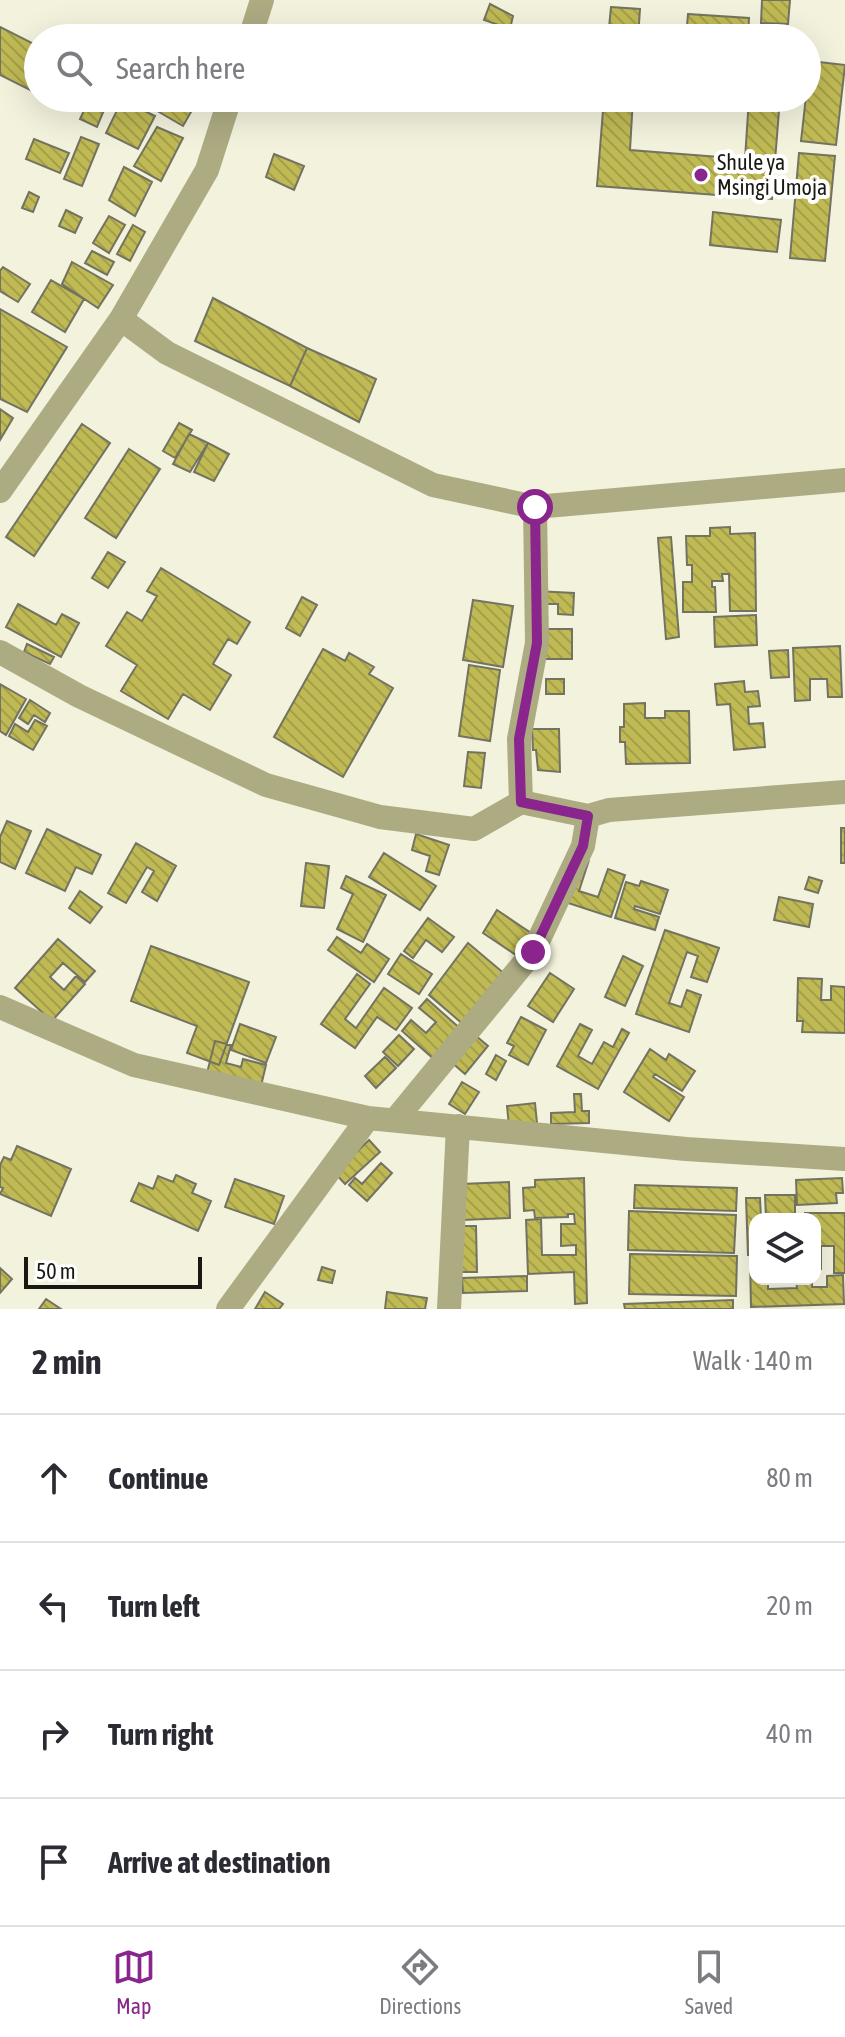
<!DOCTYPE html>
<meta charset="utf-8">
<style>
body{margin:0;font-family:"Asap Condensed",sans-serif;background:#f7f7f7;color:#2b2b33}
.controls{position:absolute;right:24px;bottom:24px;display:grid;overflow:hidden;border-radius:16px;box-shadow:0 8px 32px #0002}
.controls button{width:72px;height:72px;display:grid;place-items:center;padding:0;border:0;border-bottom:2px solid #e1e1e2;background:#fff;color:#2b2b33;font:40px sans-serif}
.scale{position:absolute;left:24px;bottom:20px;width:178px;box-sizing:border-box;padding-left:8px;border:4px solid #191912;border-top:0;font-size:22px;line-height:28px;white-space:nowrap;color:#191912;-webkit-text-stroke:6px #fff;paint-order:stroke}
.stop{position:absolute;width:24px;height:24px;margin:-18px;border:6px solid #89258d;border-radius:50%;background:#fff}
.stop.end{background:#89258d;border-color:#fff;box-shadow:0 2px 8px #0008}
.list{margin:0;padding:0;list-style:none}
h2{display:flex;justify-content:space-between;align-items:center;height:104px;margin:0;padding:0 32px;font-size:34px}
h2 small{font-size:26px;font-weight:400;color:#7c7c81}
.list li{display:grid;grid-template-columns:52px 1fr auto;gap:24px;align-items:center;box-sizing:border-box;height:128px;padding:0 32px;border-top:2px solid #e1e1e2}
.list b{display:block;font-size:30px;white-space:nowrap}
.list em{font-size:26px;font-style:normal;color:#7c7c81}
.icon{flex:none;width:44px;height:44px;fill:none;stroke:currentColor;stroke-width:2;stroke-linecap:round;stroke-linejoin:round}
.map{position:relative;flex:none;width:845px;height:1309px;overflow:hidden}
.search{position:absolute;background:#fff;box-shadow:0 8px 32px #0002;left:24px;right:24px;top:24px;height:88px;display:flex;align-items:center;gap:20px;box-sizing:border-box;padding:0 28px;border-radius:44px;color:#7c7c81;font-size:30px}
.sheet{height:616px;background:#fff}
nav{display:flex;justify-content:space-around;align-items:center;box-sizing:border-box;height:112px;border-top:2px solid #e1e1e2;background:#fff;font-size:22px;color:#7c7c81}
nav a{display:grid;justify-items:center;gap:4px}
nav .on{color:#89258d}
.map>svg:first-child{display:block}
</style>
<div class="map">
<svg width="845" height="1309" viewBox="0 0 845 1309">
<defs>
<pattern id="building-back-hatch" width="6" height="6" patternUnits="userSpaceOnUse" patternTransform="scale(2)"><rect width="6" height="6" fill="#c0ba55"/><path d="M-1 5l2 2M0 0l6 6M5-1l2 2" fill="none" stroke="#a49f49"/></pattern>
</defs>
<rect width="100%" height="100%" fill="#f2f2dd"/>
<path fill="url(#building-back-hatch)" stroke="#737361" stroke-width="2" d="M762,0H790L788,24L761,23Z
M490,4L513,16L510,29L484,20Z
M611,7L640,9L638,38H608Z
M688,14L749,18L748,38H686Z
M0,27L38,46V94L0,75Z
M475,27L498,38H472Z
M810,61L845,65L836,145L801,141Z
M49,98H73L69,109L48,101Z
M90,98H109L97,127L80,119Z
M151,98H199L183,126L147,105Z
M604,98H633L630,150L745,159L749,98H780L772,199L597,186Z
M122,100L155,116L138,149L106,133Z
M157,127L183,138L161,181L134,166Z
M81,137L99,144L82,186L64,179Z
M34,139L69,153L60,173L26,159Z
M799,153L835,156L825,261L790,258Z
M274,154L304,166L294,190L266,177Z
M124,167L152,182L135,216L109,200Z
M29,192L39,197L33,212L22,208Z
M66,210L82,218L75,233L59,226Z
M713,212L781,220L777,252L710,245Z
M109,216L125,225L109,253L93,243Z
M133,225L145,232L130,261L117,254Z
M92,251L114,262L107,275L85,263Z
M72,262L113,285L98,308L62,284Z
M3,267L30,284L18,302L0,291V271Z
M51,280L84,299L65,332L32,312Z
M213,298L307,348L290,386L195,341Z
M0,309L67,347L27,412L0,399Z
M307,348L376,379L359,422L290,386Z
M0,409L13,418L0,440Z
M179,423L192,430L175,458L163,451Z
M82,424L110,443L34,556L6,537Z
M189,434L208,443L190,472L173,464Z
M208,443L229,454L214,481L194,472Z
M129,449L160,469L116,538L85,518Z
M730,527V534L755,533L756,611H730L729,574H722L723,581H712V587H715L716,612H683V582H692V565H687L686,536H710V528Z
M671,537L679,637L666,639L658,538Z
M108,552L125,562L108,588L92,578Z
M161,568L250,622L237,644L228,639L213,664L231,675L210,710L183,694L168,719L121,691L137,665L106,646L127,612L142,621L157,596L147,591Z
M535,591L574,593L573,615L558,614V604H548Z
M302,597L317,605L300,636L286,628Z
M473,600L513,606L503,667L463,660Z
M18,604L56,625L62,614L79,623L61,657L6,627Z
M756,615L757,645L715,647L714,617Z
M537,629H572V659H537Z
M27,644L54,657L50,664L24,652Z
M840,646L842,697H828L827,679H810V700L795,701L793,648Z
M323,649L345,661L349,653L374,667L369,674L393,688L343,777L274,737Z
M788,650L789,677L771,678L769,651Z
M469,665L500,670L490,741L459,736Z
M546,679H564V694H546Z
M744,681L745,692L758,691L760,706L748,707L749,724L763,723L765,747L734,750L730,704L717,705L715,684Z
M0,684L26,699L6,735L0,731Z
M30,700L50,713L45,722L34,715L28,724L19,718Z
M645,703V718H665V711H689L690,763L626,764L625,742H620V727H624V704Z
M35,720L47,726L33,750L9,736L15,724L28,732Z
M532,729H559L560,772L538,770L536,750H533Z
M468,752L485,753L481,788L464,786Z
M7,821L31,831L15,869L0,862V837Z
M841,828H845V863H841Z
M47,829L101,855L92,874L76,867L65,891L26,873Z
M416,834L449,845L439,875L426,871L430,856L412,850Z
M136,843L176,866L157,901L142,892L154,871L147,867L126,903L108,893Z
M384,853L436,886L420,910L369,877Z
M589,860L579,891L598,897L608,869L625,875L611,917L562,901Z
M306,863L329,866L324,908L301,906Z
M346,876L386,895L363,942L337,929L353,894L341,888Z
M809,877L822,881L818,893L805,889Z
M641,881L668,890L660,914L635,906L634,909L659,917L655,930L615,918L626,882L639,886Z
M80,891L102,907L90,923L69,908Z
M779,897L813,904L809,927L774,920Z
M497,910L531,933L516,955L483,933Z
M428,918L454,937L442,952L426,940L413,958L404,951Z
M665,930L719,948L707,982L691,977L698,956L687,952L669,1003L681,1007L687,990L701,995L689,1032L636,1014Z
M337,937L361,953L367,944L389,959L374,982L328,950Z
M58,939L95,971L85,982L63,963L50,977L64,990L76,976L85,984L52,1021L15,988Z
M468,943L506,975L464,1025L429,995Z
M151,946L249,982L219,1065L187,1053L197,1026L131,1001Z
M401,954L432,974L419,994L388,974Z
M623,956L643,966L625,1006L605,997Z
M550,973L574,989L553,1022L528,1006Z
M357,974L370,984L345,1019L356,1028L384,988L412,1008L396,1030L377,1017L355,1048L321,1024Z
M798,978L822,979L821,1000H831V986L845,987V1033L802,1032L803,1021H797Z
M427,999L463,1031L436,1061L402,1031L411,1020L426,1033L436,1022L419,1008Z
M521,1017L546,1030L528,1065L509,1055L514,1046L507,1043Z
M240,1024L276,1037L266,1063L231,1050Z
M580,1024L592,1030L578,1056L592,1064L604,1042L613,1047L622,1029L629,1033L598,1089L557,1066Z
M464,1026L488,1046L465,1074L442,1054Z
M399,1035L414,1049L398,1066L383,1052Z
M215,1041L231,1045L226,1063L241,1067L243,1059L266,1065L260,1090L206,1077Z
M650,1049L666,1060L669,1054L695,1071L682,1091L655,1074L653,1077L684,1097L669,1121L624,1092Z
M496,1055L506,1061L496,1080L486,1074Z
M385,1057L396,1068L376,1088L365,1076Z
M462,1082L479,1092L465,1114L449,1104Z
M574,1094H581L582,1111H589V1123L551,1124V1113L575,1112Z
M535,1103L537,1123L509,1126L507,1106Z
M369,1140L380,1152L345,1184L335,1173Z
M17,1146L71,1169L51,1216L0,1194L3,1188L0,1187V1165L4,1157L11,1160Z
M381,1163L392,1173L367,1201L349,1185L355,1178L362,1184Z
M176,1175L196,1184L192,1193L211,1201L198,1231L131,1201L139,1183L153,1189L158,1176L173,1182Z
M584,1178L587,1303L575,1304L574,1272L528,1274L526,1220L541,1219L542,1255H576V1245L561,1246V1224H575L574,1214H568V1217L535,1218L534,1210L524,1211L523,1188L535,1187V1180Z
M842,1178L843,1193H836L837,1203L797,1205L796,1180Z
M235,1179L284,1196L274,1224L225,1207Z
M509,1182L510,1218L462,1220L461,1184Z
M635,1185L737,1188L736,1211L634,1208Z
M765,1195H795V1217L766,1218Z
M746,1198H760L761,1219H755V1255H748Z
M629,1211L736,1215L734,1253L628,1250Z
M805,1213H845V1273H834V1246H821V1269H815V1219H805Z
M462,1226H476L477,1272H462Z
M630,1254L737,1256L736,1296L629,1294Z
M750,1258H755V1279H768V1289L797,1288L796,1279H812V1287H827V1276L843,1275L844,1304L751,1307Z
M322,1267L335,1271L332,1283L318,1280Z
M0,1268L12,1279L0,1293Z
M527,1276V1291L463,1293L462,1278Z
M265,1292L283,1304L279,1309H255Z
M387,1292L427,1298L425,1309H385Z
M46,1299L61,1309H39Z
M733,1300V1309H625L624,1304Z"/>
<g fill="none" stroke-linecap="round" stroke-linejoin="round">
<path stroke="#acab82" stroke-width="24" d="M250,38L262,0
M121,319L167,353L433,485L535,507L845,480
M0,491L121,319L207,170L230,98
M0,652L79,696L266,785L380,817L474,829L521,802L588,816L609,810L845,792
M521,802L519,739L537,643L535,507
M0,1007L134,1065L368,1118L686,1149L845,1159
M395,1120L533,952L583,846L588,816
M228,1309L368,1118
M449,1309L458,1126"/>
</g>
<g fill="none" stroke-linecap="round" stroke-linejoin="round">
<path stroke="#89258d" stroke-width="10" d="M533,952L583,846L588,816L521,802L519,739L537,643L535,507"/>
</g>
<circle fill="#89258d" stroke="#fff" stroke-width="3" cx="701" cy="175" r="8"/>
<g text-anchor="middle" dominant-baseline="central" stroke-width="8" stroke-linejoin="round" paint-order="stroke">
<g font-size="22" fill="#191912" stroke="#fff" text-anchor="start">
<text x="717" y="162">Shule ya<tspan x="717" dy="25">Msingi Umoja</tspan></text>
</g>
</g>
</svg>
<div class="controls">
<button><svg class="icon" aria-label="layers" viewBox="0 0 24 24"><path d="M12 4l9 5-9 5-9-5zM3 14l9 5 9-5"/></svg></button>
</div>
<div class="scale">50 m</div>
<div class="stop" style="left:535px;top:507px"></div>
<div class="stop end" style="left:533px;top:952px"></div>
<div class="search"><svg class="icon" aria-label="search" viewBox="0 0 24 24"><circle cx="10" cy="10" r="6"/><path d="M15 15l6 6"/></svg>Search here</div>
</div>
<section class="sheet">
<h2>2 min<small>Walk · 140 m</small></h2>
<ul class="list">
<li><svg class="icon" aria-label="ahead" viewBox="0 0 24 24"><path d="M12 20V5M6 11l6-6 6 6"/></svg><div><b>Continue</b></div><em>80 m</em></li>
<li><svg class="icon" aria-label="left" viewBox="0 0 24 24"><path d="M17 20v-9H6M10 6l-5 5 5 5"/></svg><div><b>Turn left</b></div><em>20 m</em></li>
<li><svg class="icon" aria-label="right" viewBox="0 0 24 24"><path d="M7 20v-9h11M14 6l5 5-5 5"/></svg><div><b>Turn right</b></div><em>40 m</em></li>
<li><svg class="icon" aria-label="arrive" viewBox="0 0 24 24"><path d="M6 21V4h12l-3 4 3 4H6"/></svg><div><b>Arrive at destination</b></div></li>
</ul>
</section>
<nav>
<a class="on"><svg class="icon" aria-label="map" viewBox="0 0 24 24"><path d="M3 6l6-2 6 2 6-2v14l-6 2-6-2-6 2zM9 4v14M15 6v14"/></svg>Map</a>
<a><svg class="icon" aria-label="directions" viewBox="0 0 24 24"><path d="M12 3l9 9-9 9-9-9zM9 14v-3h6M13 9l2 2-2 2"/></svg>Directions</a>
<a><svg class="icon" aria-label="saved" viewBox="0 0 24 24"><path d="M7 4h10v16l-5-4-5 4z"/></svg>Saved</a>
</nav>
